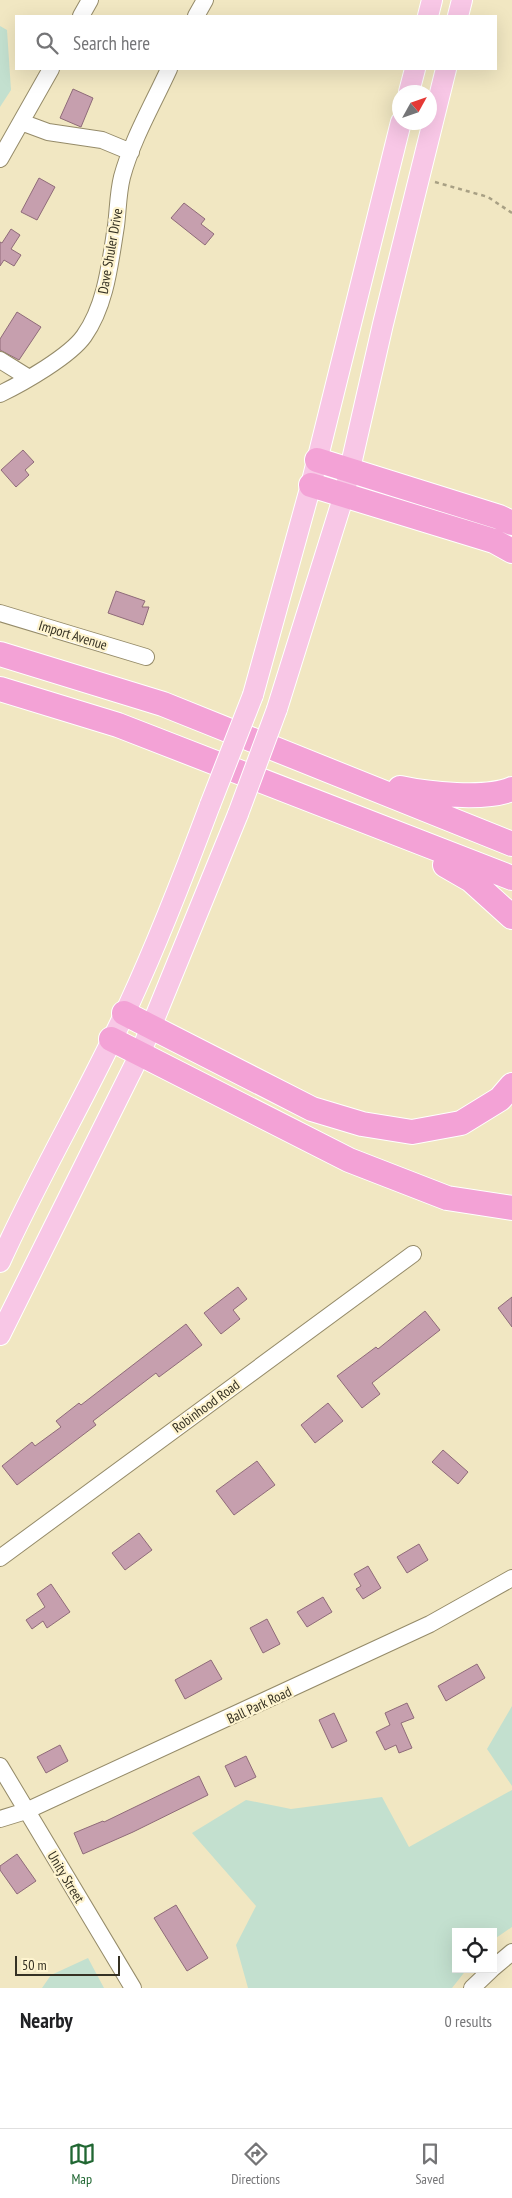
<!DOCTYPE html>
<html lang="en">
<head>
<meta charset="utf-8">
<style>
  body { margin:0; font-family:"PT Sans Narrow",sans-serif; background:#f6f6f6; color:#202124 }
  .controls { position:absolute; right:15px; bottom:15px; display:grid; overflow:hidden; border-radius:0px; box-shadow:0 5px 20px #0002 }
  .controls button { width:45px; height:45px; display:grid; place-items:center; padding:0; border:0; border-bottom:1px solid #e0e0e0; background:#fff; color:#202124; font:25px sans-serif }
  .compass { position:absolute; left:392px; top:85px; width:45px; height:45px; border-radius:50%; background:#fff; box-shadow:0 5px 20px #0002; rotate:50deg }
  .scale { position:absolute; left:15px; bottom:12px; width:105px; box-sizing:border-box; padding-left:5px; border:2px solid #353123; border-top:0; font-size:14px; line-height:18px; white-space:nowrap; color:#353123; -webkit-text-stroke:4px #fef4cf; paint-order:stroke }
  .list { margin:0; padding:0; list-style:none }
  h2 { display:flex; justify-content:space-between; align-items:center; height:65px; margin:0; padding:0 20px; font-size:21px }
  h2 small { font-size:16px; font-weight:400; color:#757577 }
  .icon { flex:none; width:28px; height:28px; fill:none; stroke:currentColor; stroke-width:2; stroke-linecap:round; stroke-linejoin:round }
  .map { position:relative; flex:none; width:512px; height:1988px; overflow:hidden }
  .search { position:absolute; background:#fff; box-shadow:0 5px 20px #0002; left:15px; right:15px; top:15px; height:55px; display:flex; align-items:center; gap:12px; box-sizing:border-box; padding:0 18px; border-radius:0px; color:#757577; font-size:19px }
  .sheet { height:140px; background:#fff }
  nav { display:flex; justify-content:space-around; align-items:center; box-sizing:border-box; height:70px; border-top:1px solid #e0e0e0; background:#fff; font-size:14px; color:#757577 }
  nav a { display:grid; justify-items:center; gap:2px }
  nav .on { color:#216733 }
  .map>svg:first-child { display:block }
  .green { fill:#c3e0cf }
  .building { fill:#c69fae; stroke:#8f6b79 }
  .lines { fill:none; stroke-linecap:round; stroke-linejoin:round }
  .minor-casing { stroke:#958b69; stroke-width:18 }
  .major-casing { stroke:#fff; stroke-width:22 }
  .highway-casing { stroke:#fff; stroke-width:26 }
  .path { stroke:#a8a084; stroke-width:2.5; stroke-dasharray:4 4; stroke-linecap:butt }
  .minor { stroke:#fff; stroke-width:16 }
  .major { stroke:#f8c7e6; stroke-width:20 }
  .highway { stroke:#f3a2d6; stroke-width:24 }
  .major-bridge-casing { stroke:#fff; stroke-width:22; stroke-linecap:butt }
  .major-bridge { stroke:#f8c7e6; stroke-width:20 }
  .labels { text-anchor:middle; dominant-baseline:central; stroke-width:4.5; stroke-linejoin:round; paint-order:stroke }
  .street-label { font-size:14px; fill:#353123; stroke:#fef4cf }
</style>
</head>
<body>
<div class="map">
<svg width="512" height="1988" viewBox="0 0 512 1988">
  <rect width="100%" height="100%" fill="#f1e7c2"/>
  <path class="green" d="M0,26L7,30L11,90L0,107Z
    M512,1706V1786L487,1749Z
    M512,1790V1927L493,1940V1932H456V1969H467L452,1988H248L236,1945L256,1906L192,1833L246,1800L291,1809L382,1797L409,1847Z
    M88,1958L104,1988H42L51,1975Z"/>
  <path class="building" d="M73,89L93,98L81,127L60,118Z
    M39,178L55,187L37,220L21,212Z
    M184,203L205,219L201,224L214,234L205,245L171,218Z
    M11,229L20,235L11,249L21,255L14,266L4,260L0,266V242L2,243Z
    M17,312L41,327L19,360L0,350V339Z
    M23,450L34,462L25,470L29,475L16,487L1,470Z
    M116,591L145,601L142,607H149L143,625L108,613Z
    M238,1287L247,1299L233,1310L240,1319L221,1334L204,1313Z
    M512,1297V1327L498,1308Z
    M425,1311L440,1330L372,1383L380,1394L362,1408L337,1376L376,1347L378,1349Z
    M186,1324L202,1345L159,1377L156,1373L93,1421L96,1425L17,1485L2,1466L32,1442L35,1446L61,1427L56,1421L79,1403L81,1405Z
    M328,1403L343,1421L315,1443L301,1425Z
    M443,1450L468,1472L458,1484L432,1462Z
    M257,1461L275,1485L234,1515L216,1491Z
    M139,1533L152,1550L125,1570L112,1553Z
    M419,1544L428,1560L407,1573L397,1557Z
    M368,1566L381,1588L363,1599L356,1589L361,1586L354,1574Z
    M51,1584L70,1612L47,1628L43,1621L32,1629L26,1620L45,1607L37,1594Z
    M323,1597L332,1612L307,1627L297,1612Z
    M267,1619L280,1644L263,1653L250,1628Z
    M211,1660L222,1679L185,1699L175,1680Z
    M477,1664L485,1678L446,1701L438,1686Z
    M407,1703L414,1718L401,1723L412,1748L399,1753L396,1745L385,1750L376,1732L390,1725L385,1713Z
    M334,1713L347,1741L332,1748L319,1720Z
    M60,1745L68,1761L46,1773L37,1757Z
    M246,1756L256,1777L235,1787L225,1766Z
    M199,1776L208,1795L133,1832L83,1854L74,1833L103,1821L104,1822Z
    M17,1854L36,1881L17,1894L0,1870V1866Z
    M176,1905L208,1958L187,1971L154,1918Z"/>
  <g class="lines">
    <defs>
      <path id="minor" d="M81,16L90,0
        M196,16L205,0
        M21,122L48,132L102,140L131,152
        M0,159L51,69
        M0,360L29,378
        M0,394C23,383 70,356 84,336C106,305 110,263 116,226C118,210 118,193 122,177C132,140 153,104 169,69
        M0,613L146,657
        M0,1558L413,1254
        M0,1766L133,1988
        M0,1819L26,1811L430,1624L512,1578
        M493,1968L512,1952
        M472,1988L492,1969"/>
      <path id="major" d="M428,16L432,0
        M458,16L462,0
        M409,92L415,69
        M253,695L311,485L401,122
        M277,709L344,495L383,324L446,69
        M0,1262C40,1173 90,1090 130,1002C160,937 185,872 210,805
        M0,1335L140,1054L238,814"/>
      <path id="highway" d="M317,460L499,517L512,523
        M311,485L494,541L512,551
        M0,654L163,704L512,844
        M0,689L118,725L512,878
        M400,788C427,794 486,800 512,789
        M445,865L471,880L512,917
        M124,1013L312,1109L362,1124L412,1132L461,1123L500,1099L512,1085
        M111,1039L349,1160L447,1198L512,1208"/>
    </defs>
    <use href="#minor" class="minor-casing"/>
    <use href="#major" class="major-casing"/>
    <use href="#highway" class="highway-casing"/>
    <path class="path" d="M435,182L488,197L512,213"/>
    <use href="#minor" class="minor"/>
    <use href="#major" class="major"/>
    <use href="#highway" class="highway"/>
    <defs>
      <path id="major-bridge" d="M210,805L253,695
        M238,814L277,709"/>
    </defs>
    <use href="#major-bridge" class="major-bridge-casing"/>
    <use href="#major-bridge" class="major-bridge"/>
  </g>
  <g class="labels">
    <g class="street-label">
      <text transform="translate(110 251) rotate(-80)">Dave Shuler Drive</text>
      <text transform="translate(73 635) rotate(17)">Import Avenue</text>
      <text transform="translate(206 1406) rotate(-36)">Robinhood Road</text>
      <text transform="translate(259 1705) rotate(-25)">Ball Park Road</text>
      <text transform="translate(66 1877) rotate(59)">Unity Street</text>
    </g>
  </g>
</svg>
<div class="controls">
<button><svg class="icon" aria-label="locate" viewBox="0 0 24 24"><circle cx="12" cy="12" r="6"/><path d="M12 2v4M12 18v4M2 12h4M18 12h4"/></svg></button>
</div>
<svg class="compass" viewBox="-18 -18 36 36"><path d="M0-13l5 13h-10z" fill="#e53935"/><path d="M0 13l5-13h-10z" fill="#757577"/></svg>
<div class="scale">50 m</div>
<div class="search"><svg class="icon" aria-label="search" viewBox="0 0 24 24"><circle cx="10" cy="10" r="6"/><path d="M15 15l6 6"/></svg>Search here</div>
</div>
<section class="sheet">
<h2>Nearby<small>0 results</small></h2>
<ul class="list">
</ul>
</section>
<nav>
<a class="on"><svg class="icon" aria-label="map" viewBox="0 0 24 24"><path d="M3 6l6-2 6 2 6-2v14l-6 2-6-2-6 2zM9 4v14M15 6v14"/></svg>Map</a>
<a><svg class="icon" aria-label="directions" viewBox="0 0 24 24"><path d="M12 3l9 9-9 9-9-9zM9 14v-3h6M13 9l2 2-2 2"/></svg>Directions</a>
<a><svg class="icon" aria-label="saved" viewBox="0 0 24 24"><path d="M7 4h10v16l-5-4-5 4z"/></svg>Saved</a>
</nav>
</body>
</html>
